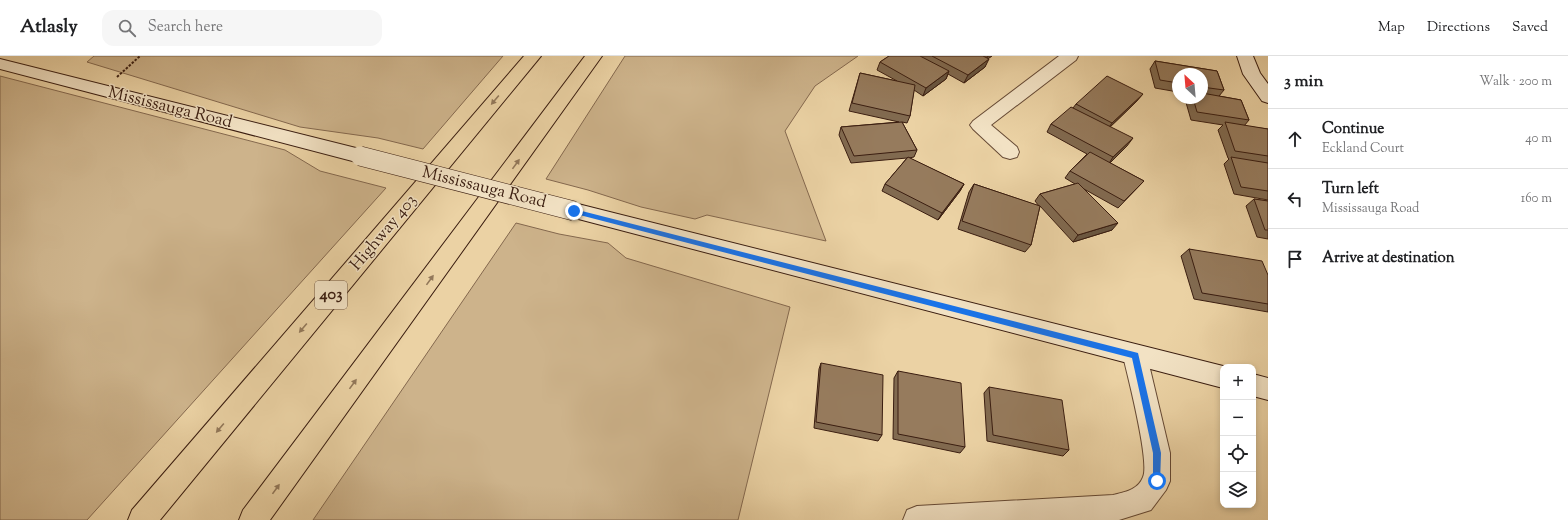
<!DOCTYPE html>
<html lang="en">
<head>
<meta charset="utf-8">
<style>
  body { margin:0; font-family:"Sorts Mill Goudy",serif; background:#f6f6f6; color:#202124 }
  .controls { position:absolute; right:12px; bottom:12px; display:grid; overflow:hidden; border-radius:8px; box-shadow:0 2px 6px #0003 }
  .controls button { width:36px; height:36px; display:grid; place-items:center; padding:0; border:0; border-bottom:1px solid #e0e0e0; background:#fff; color:#202124; font:20px sans-serif }
  .compass { position:absolute; left:1172px; top:12px; width:36px; height:36px; border-radius:50%; background:#fff; box-shadow:0 2px 6px #0003; rotate:334deg }
  .stop { position:absolute; width:12px; height:12px; margin:-9px; border:3px solid #1a73e8; border-radius:50%; background:#fff }
  .stop.end { background:#1a73e8; border-color:#fff; box-shadow:0 1px 4px #0008 }
  .list { margin:0; padding:0; list-style:none }
  h2 { display:flex; justify-content:space-between; align-items:center; height:52px; margin:0; padding:0 16px; font-size:17px }
  h2 small { font-size:13px; font-weight:400; color:#757577 }
  .list li { display:grid; grid-template-columns:26px 1fr auto; gap:12px; align-items:center; box-sizing:border-box; height:60px; padding:0 16px; border-top:1px solid #e0e0e0 }
  .list b { display:block; font-size:15px; white-space:nowrap }
  .list p { margin:0; font-size:13px; white-space:nowrap; color:#757577 }
  .list em { font-size:13px; font-style:normal; color:#757577 }
  .icon { flex:none; width:22px; height:22px; fill:none; stroke:currentColor; stroke-width:2; stroke-linecap:round; stroke-linejoin:round }
  .map { position:relative; flex:none; width:1268px; height:464px; overflow:hidden }
  header { display:flex; align-items:center; gap:24px; box-sizing:border-box; height:56px; padding:0 20px; background:#fff; border-bottom:1px solid #e0e0e0 }
  header strong { font-size:19px }
  nav { display:flex; gap:22px; margin-inline-start:auto; font-size:14px }
  .search { width:280px; height:36px; background:#f6f6f6; display:flex; align-items:center; gap:10px; box-sizing:border-box; padding:0 14px; border-radius:12px; color:#757577; font-size:15px }
  main { display:flex }
  aside { flex:1; background:#fff }
  .map>svg:first-child { display:block }
  .green { fill:#cdb38b; stroke:#84684e }
  .lines { fill:none; stroke-linecap:round; stroke-linejoin:round }
  .street-casing { stroke:#664a35; stroke-width:2 }
  .secondary-casing { stroke:#3a1d10; stroke-width:2 }
  .highway-casing { stroke:#3a1d10; stroke-width:2 }
  .path { stroke:#3a1d10; stroke-width:2; stroke-dasharray:2.5 1.5; stroke-linecap:butt }
  .street { fill:#f2e2c4; fill-rule:evenodd }
  .secondary { fill:#f2e2c4; fill-rule:evenodd }
  .highway { fill:#ebd2a4; fill-rule:evenodd }
  .secondary-bridge-casing { stroke:#3a1d10; stroke-width:20; stroke-linecap:butt }
  .secondary-bridge { stroke:#f2e2c4; stroke-width:19 }
  .wall { fill:#816a50; stroke:#3a1d10 }
  .shaded-wall { fill:#695641; stroke:#3a1d10 }
  .building { fill:#967b5d; stroke:#3a1d10 }
  .oneway { fill:#92785a }
  .route { fill:#1a73e8 }
  .labels { text-anchor:middle; dominant-baseline:central; stroke-width:3; stroke-linejoin:round; paint-order:stroke }
  .shield { fill:#f2e2c4; stroke:#715846; stroke-width:1 }
  .shield-label { font-size:16px; font-weight:bold; fill:#3a1d10 }
  .street-label { font-size:17px; fill:#3a1d10; stroke:#f2e2c4 }
</style>
</head>
<body>
<header>
<strong>Atlasly</strong>
<div class="search"><svg class="icon" aria-label="search" viewBox="0 0 24 24"><circle cx="10" cy="10" r="6"/><path d="M15 15l6 6"/></svg>Search here</div>
<nav><a>Map</a><a>Directions</a><a>Saved</a></nav>
</header>
<main>
<div class="map">
<svg width="1268" height="464" viewBox="0 0 1268 464">
  <rect width="100%" height="100%" fill="#ebd2a4"/>
  <filter id="stains"><feTurbulence type="fractalNoise" baseFrequency=".005" numOctaves="4"/><feColorMatrix values="0 0 0 0 .2 0 0 0 0 .09 0 0 0 0 .02 0 0 0 .5 -.17"/></filter>
  <radialGradient id="worn" r=".72"><stop offset=".6" stop-color="#630" stop-opacity="0"/><stop offset="1" stop-color="#630" stop-opacity=".3"/></radialGradient>
  <path class="green" d="M94,0H503L423,93L378,82L300,71L87,6Z
    M625,0H858L815,30L785,75L826,185L707,159L695,163L641,151L588,134L546,123Z
    M0,20L285,94L320,115L386,132L87,464H0Z
    M516,167L559,178L608,187L626,202L790,251L738,464H313Z"/>
  <g class="lines">
    <defs>
      <path id="street" d="M1059,0H1078L1076,4L991,69L1017,91L1019,96L1017,101L1010,103L1003,101L973,73L970,69L973,65Z
        M1135,290L1143,293L1147,300L1170,397V425L1166,434L1151,454L1119,464H903L907,454L917,450L1113,439C1125,436 1138,434 1143,421C1150,406 1128,321 1123,300L1127,293Z"/>
      <path id="secondary" d="M1237,0H1253L1260,17L1268,28V47L1262,45L1243,18Z
        M0,3L360,93L367,95L369,100L367,105L360,107L0,13Z
        M574,147L1223,310L1225,311H1223V332L567,160L564,155L567,150Z
        M1253,318L1268,322V344L1253,340Z"/>
      <path id="highway" d="M524,0H541L160,464H128L132,454Z
        M585,0H602L270,464H239L243,454Z"/>
    </defs>
    <use href="#street" class="street-casing"/>
    <use href="#secondary" class="secondary-casing"/>
    <use href="#highway" class="highway-casing"/>
    <path class="path" d="M117,21L140,0"/>
    <use href="#street" class="street"/>
    <use href="#secondary" class="secondary"/>
    <use href="#highway" class="highway"/>
    <defs>
      <path id="secondary-bridge" d="M360,100L574,155"/>
    </defs>
    <use href="#secondary-bridge" class="secondary-bridge-casing"/>
    <use href="#secondary-bridge" class="secondary-bridge"/>
  </g>
  <path class="wall" d="M889,0H992L988,2L985,11L964,27L948,18L946,23L923,40L914,34L910,60L907,67L902,66L917,94L914,101L909,102L964,128L960,135L938,164L882,135L885,128L907,102L851,107L839,79L841,71L899,66L849,55L860,17L897,25L877,14L880,6Z
    M1155,5L1217,15L1224,34L1219,40L1241,44L1249,64L1244,70L1268,73V144L1234,138L1224,108L1229,103L1228,102L1218,74L1223,69L1191,64L1185,43L1186,42H1202V18H1178V36L1155,32L1150,13Z
    M1137,45L1110,71L1127,90L1110,107L1144,125L1118,152L1084,133L1112,174L1073,186L1040,150L1031,189L1025,196L958,173L969,136L974,128L1039,150L1035,145L1040,138L1075,128L1065,122L1070,115L1087,98L1047,76L1051,68L1073,52L1076,48Z
    M1254,143L1268,145V183L1257,181L1246,150Z
    M1189,193L1268,219V256L1194,243L1181,200Z
    M821,307L882,379L878,385L814,372L819,313Z
    M898,315L965,391L960,397L893,383L894,322Z
    M989,331L1069,394L1063,400L987,385L984,337Z"/>
  <path class="shaded-wall" d="M988,0H992L985,5Z
    M989,3L985,11L964,27L968,19Z
    M949,15L946,23L923,40L926,32Z
    M1143,38L1137,45L1107,74L1112,67Z
    M1133,82L1127,90L1108,109L1113,101Z
    M964,128L960,135L938,164L942,157Z
    M1118,167L1112,174L1073,186L1078,179Z"/>
  <path class="building" d="M889,0H920L949,15L926,32L880,6Z
    M932,0H983L989,3L968,19Z
    M1155,5L1217,15L1224,34L1202,31V18H1178V27L1160,24Z
    M860,17L915,29L910,60L852,47Z
    M1107,20L1143,38L1112,67L1076,48Z
    M1202,37L1241,44L1249,64L1197,56L1193,42H1202Z
    M1071,51L1133,82L1113,101L1051,68Z
    M902,66L917,94L854,100L841,71Z
    M1225,66L1268,73V100L1235,95Z
    M1090,96L1144,125L1124,145L1070,115Z
    M908,101L964,128L942,157L885,128Z
    M1231,101L1268,107V135L1241,131Z
    M1078,127L1118,167L1078,179L1040,138Z
    M974,128L1040,150L1031,189L962,165Z
    M1254,143L1268,145V174H1265Z
    M1189,193L1262,205L1268,219V248L1202,237Z
    M821,307L883,319L882,379L816,366Z
    M898,315L961,327L965,391L898,378Z
    M989,331L1062,344L1069,394L993,379Z"/>
  <defs><path id="oneway-solid" d="M-6-.8H1V-3.2L6.5 0L1 3.2V.8H-6Z"/></defs>
  <g class="oneway">
    <use href="#oneway-solid" transform="translate(495 44) rotate(130)"/>
    <use href="#oneway-solid" transform="translate(516 108) rotate(-54)"/>
    <use href="#oneway-solid" transform="translate(430 224) rotate(-54)"/>
    <use href="#oneway-solid" transform="translate(303 272) rotate(130)"/>
    <use href="#oneway-solid" transform="translate(353 328) rotate(-54)"/>
    <use href="#oneway-solid" transform="translate(220 372) rotate(130)"/>
    <use href="#oneway-solid" transform="translate(276 433) rotate(-54)"/>
  </g>
  <path class="route" d="M574,153L1138,297L1161,397L1160,428H1154L1153,425V397L1132,302L572,157V154Z"/>
  <g class="labels">
    <rect class="shield" x="315" y="225" width="32" height="28" rx="3"/>
    <g class="shield-label">
      <text x="331" y="239">403</text>
    </g>
    <g class="street-label">
      <text transform="translate(170 52) rotate(14)">Mississauga Road</text>
      <text transform="translate(484 132) rotate(14)">Mississauga Road</text>
      <text transform="translate(384 177) rotate(-50)">Highway 403</text>
    </g>
  </g>
  <rect width="100%" height="100%" filter="url(#stains)"/>
  <rect width="100%" height="100%" fill="url(#worn)"/>
</svg>
<div class="controls">
<button>+</button>
<button>−</button>
<button><svg class="icon" aria-label="locate" viewBox="0 0 24 24"><circle cx="12" cy="12" r="6"/><path d="M12 2v4M12 18v4M2 12h4M18 12h4"/></svg></button>
<button><svg class="icon" aria-label="layers" viewBox="0 0 24 24"><path d="M12 4l9 5-9 5-9-5zM3 14l9 5 9-5"/></svg></button>
</div>
<svg class="compass" viewBox="-18 -18 36 36"><path d="M0-13l5 13h-10z" fill="#e53935"/><path d="M0 13l5-13h-10z" fill="#757577"/></svg>
<div class="stop" style="left:1157px;top:425px"></div>
<div class="stop end" style="left:574px;top:155px"></div>
</div>
<aside>
<h2>3 min<small>Walk · 200 m</small></h2>
<ul class="list">
<li><svg class="icon" aria-label="ahead" viewBox="0 0 24 24"><path d="M12 20V5M6 11l6-6 6 6"/></svg><div><b>Continue</b><p>Eckland Court</p></div><em>40 m</em></li>
<li><svg class="icon" aria-label="left" viewBox="0 0 24 24"><path d="M17 20v-9H6M10 6l-5 5 5 5"/></svg><div><b>Turn left</b><p>Mississauga Road</p></div><em>160 m</em></li>
<li><svg class="icon" aria-label="arrive" viewBox="0 0 24 24"><path d="M6 21V4h12l-3 4 3 4H6"/></svg><div><b>Arrive at destination</b></div></li>
</ul>
</aside>
</main>
</body>
</html>
